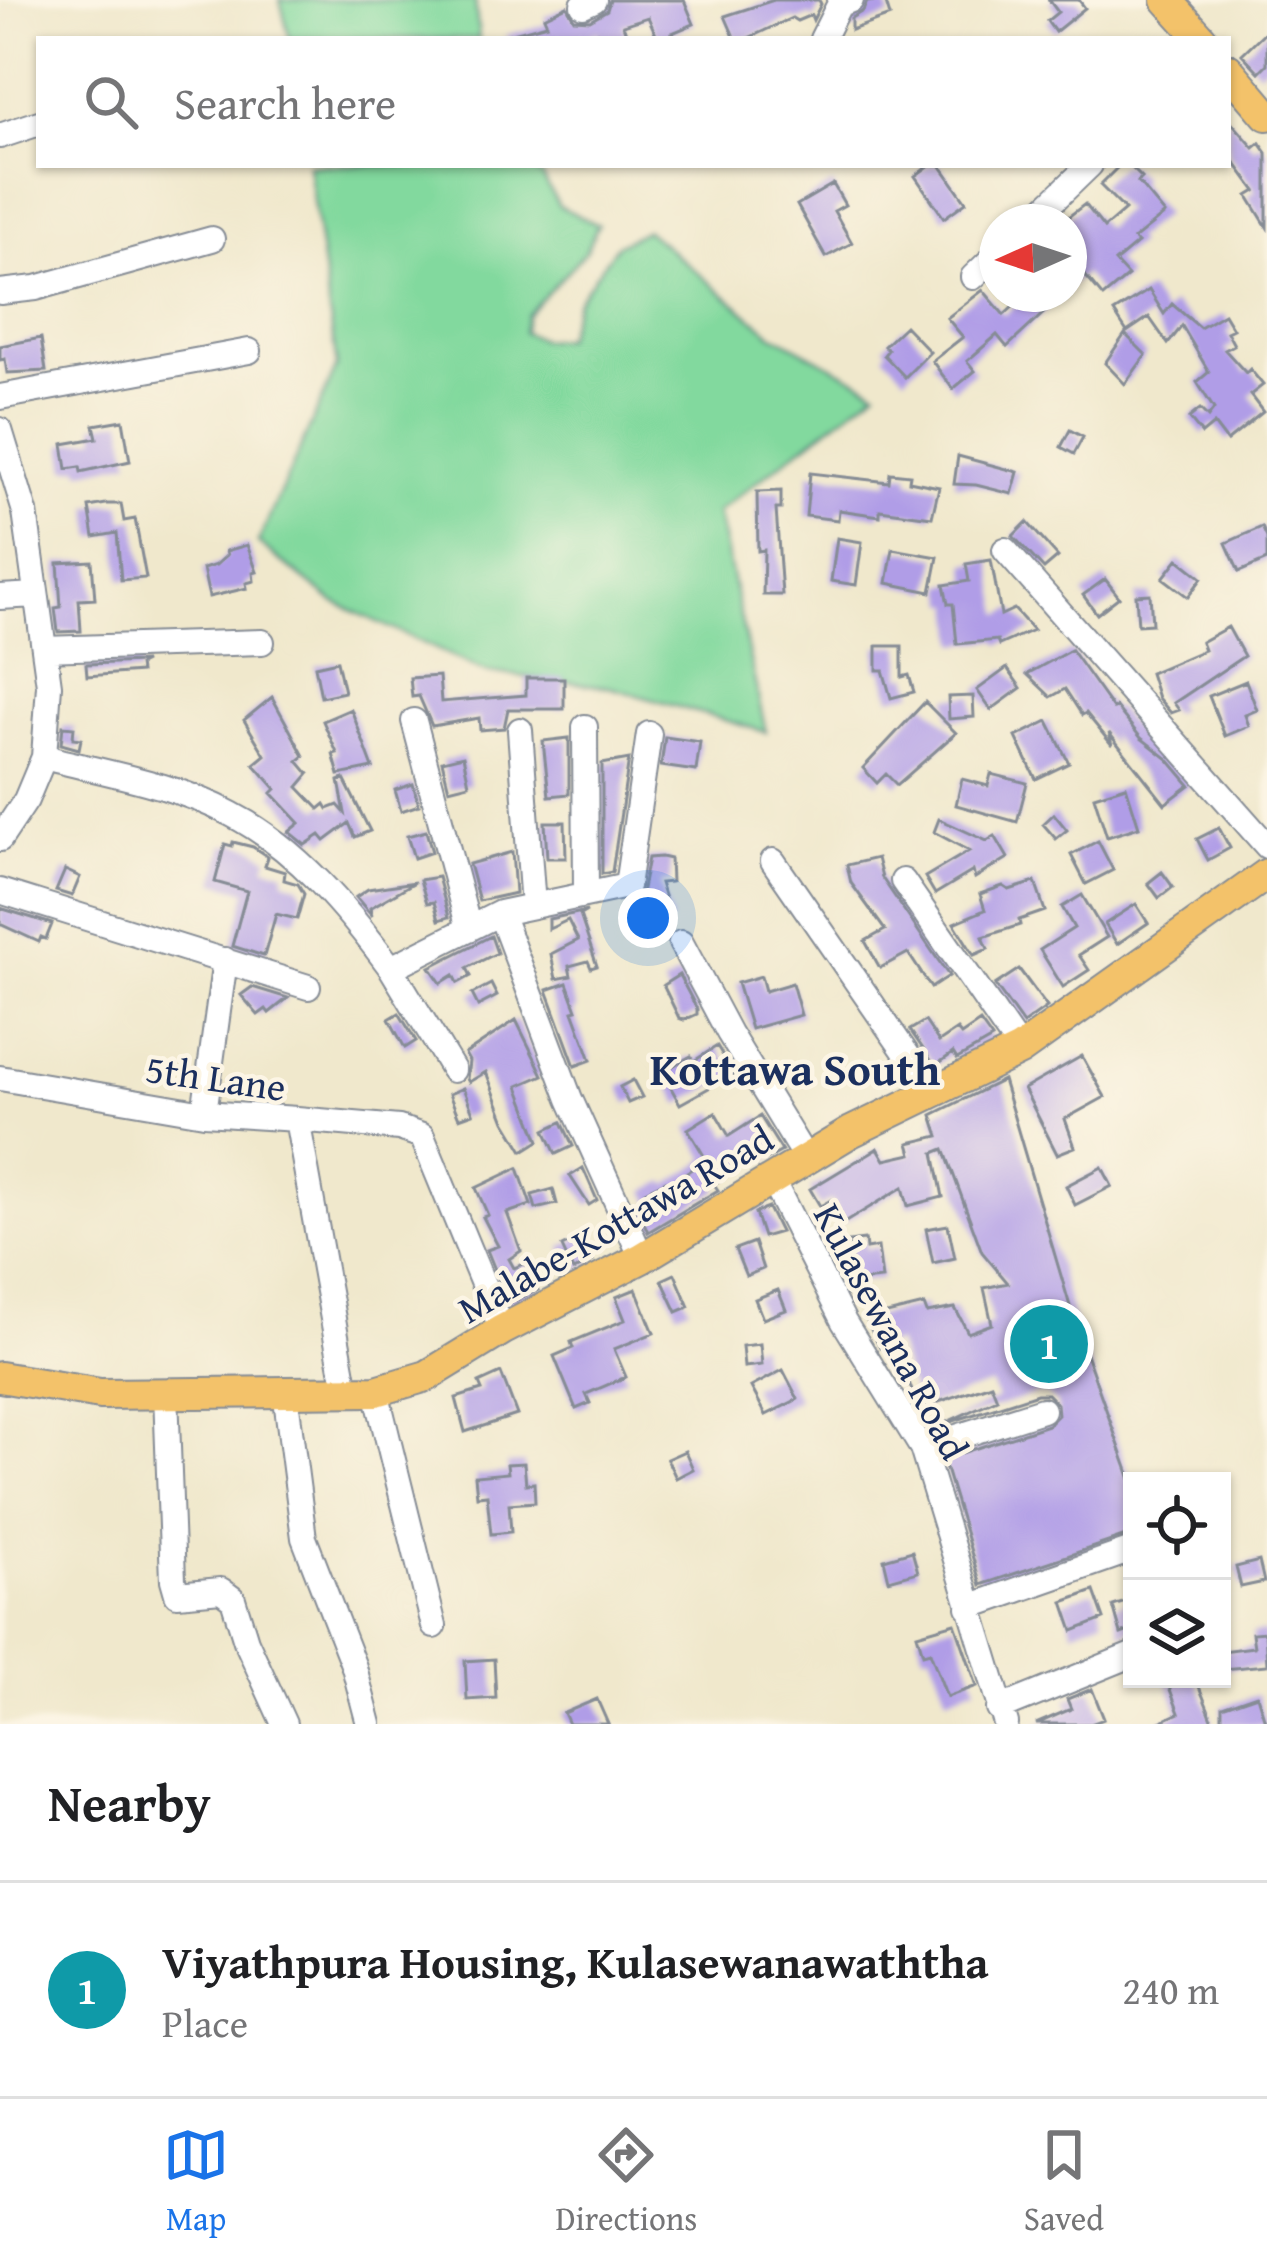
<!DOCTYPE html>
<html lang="en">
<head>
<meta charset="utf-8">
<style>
  body { margin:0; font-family:"Gentium Book Plus",serif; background:#f2f2f2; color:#202124 }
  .controls { position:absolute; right:36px; bottom:36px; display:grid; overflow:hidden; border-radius:0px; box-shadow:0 3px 9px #0004 }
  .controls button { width:108px; height:108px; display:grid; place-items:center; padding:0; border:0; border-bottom:3px solid #e0e0e0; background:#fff; color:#202124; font:60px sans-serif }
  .compass { position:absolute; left:979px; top:204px; width:108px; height:108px; border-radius:50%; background:#fff; box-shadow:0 3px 9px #0004; rotate:267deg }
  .you { position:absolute; left:648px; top:918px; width:42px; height:42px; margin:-30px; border:9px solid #fff; border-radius:50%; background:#1a73e8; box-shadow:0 0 0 18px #1a73e833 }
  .badge { display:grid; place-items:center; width:78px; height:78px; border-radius:50%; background:#1a73e8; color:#fff; font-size:39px; font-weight:700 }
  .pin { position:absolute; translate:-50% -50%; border:6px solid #fff; box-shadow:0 3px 12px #0006 }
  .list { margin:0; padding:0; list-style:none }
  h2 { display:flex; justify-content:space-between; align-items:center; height:156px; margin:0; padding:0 48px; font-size:51px }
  h2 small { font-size:39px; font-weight:400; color:#757577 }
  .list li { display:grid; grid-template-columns:78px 1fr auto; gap:36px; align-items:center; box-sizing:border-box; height:216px; padding:0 48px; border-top:3px solid #e0e0e0 }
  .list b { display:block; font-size:45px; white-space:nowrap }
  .list p { margin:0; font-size:39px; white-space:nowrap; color:#757577 }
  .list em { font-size:39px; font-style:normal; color:#757577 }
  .icon { flex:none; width:66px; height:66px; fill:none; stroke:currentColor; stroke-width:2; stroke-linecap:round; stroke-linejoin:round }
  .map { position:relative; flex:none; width:1267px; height:1724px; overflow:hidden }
  .search { position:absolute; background:#fff; box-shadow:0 3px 9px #0004; left:36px; right:36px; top:36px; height:132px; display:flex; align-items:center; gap:30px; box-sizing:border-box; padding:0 42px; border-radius:0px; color:#757577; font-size:45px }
  .sheet { height:372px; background:#fff }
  nav { display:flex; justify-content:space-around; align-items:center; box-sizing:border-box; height:168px; border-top:3px solid #e0e0e0; background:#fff; font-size:33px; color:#757577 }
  nav a { display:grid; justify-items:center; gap:6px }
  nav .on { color:#1a73e8 }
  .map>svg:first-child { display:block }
  .green { fill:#82d99e; stroke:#4e847e; stroke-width:3 }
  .building { fill:#b09de7 }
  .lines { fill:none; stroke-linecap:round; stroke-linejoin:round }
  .minor-casing { stroke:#868c95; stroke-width:28 }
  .major-casing { stroke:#868c95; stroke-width:34 }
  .minor { stroke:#fff; stroke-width:24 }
  .major { stroke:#f3c26a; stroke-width:30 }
  .labels { text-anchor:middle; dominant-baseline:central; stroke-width:9; stroke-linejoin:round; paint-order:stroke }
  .street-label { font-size:39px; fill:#1b2f5e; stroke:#fcf5e5 }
  .quarter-label { font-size:45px; font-weight:bold; fill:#1b2f5e; stroke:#fcf5e5 }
</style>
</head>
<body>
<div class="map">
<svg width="1267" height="1724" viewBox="0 0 1267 1724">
  <rect width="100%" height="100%" fill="#fcf5e5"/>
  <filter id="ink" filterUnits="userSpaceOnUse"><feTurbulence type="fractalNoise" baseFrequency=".00833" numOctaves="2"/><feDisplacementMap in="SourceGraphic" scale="24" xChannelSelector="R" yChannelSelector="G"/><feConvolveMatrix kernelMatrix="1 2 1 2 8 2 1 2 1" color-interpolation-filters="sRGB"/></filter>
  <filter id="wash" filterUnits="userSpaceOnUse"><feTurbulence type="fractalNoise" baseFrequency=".004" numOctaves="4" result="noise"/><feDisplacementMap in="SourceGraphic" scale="48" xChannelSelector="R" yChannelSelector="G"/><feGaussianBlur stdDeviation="2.7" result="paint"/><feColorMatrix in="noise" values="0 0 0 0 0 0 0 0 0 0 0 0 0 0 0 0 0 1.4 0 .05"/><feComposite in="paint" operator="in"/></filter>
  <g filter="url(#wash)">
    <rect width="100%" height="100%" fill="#f0e8cc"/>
    <path class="green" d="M280,0H475L479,39H290Z
      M308,165H527L542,176L559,206L598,225L585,252L527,315L523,332L542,340L565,338L576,303L617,245L646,230L772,334L877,390L717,512L766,732L609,687L486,672L332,601L258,543L337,366Z"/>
    <g id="blocks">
      <path class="building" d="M610,0H684L694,24L672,33L675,39H658L648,17L623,25L628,39H601L598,32L582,39H506V35L547,24L544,17L567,6L574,19L590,20L607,10Z
        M774,0H819L821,4L813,20L811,15L797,21L792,18L746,39H735L725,16Z
        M885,0L890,16L851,30V18L863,11L867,2Z
        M1049,0H1079L1085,8L1055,32L1047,21L1058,12Z
        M1267,30V64L1259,72L1242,54Z
        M1228,118L1254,148L1260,143L1267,153V227L1248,196L1256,191L1228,153Z
        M930,165H940L966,202L944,218L915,176Z
        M1120,165H1129L1142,178L1138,182L1165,214L1134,239L1138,243L1115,262L1128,276L1103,297L1084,274L1069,286V222L1064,220L1085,204L1104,228L1125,210L1100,185Z
        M833,184L845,205L834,211L852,243L826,257L797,205Z
        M983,290L1004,315L1027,294H1033L1048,309L1007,347L997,335L967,361L975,371L953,389L932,361L963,337L947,318Z
        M1149,290L1164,314L1172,304L1200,328L1224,314L1233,329L1227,332L1234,345L1225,350L1246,373L1250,369L1263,385L1250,395L1263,412L1227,441L1214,424L1202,434L1189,418L1200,409L1208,417L1214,409L1197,382L1209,372L1182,326L1168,344L1149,317L1127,332L1114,312Z
        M905,326L930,352L905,377L884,355L888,350L884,346Z
        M1125,334L1146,355L1125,384L1105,363Z
        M41,338L46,371L7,373L5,359L0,360V346Z
        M123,420L130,461L81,472L80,467L67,469L63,444L97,438L94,425Z
        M1070,430L1083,437L1074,454L1061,447Z
        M958,456L1018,472L1012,494L976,485L954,484Z
        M810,473L889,482L890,473L910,475L909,481L939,487L932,517L880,510V516L839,510L838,520L806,516Z
        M781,491V509H776L782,595H763L764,550L758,551L757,492Z
        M106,504H121L124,521L135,519L146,578L121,580L117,533L94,537L89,507Z
        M1027,522L1058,557L1044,569L1013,536Z
        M1262,527L1267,538V560L1239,572L1226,543Z
        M837,538L862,542L856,585L831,581Z
        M247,545L257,572L253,573L254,581L246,583L247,588L209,597L203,569L216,565L227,555L226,551Z
        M893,549L938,557L931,592L887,583Z
        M1178,559L1202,578L1188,597L1163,578Z
        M991,560L1001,615L1014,609L1033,630L999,645L997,640L957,644L953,604H948L944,585L969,581L966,564Z
        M92,561L95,599L79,600L81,631L58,632L55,608L61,607L58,563Z
        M1105,579L1119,597L1097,614L1083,595Z
        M1150,594L1152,624L1138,625L1136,595Z
        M1228,627L1244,656L1174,703L1179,710L1171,713L1158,698L1150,673L1204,650L1201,642Z
        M877,646H902V677L909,675L914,692L891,698L883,670H877Z
        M1071,650L1113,709L1116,707L1141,738L1168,759L1190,785L1165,804L1109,733L1112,745L1086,713L1082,715L1065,689L1051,697L1027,674Z
        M337,661L344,692L321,697L315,666Z
        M145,662L139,665L140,672L87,676L86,664Z
        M1007,668L1021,688L991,710L977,690Z
        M439,676L441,702L526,695V678H564V709H508L504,728L480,730L479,718L432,726L419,696L412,697L410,678Z
        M1246,681L1257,710L1245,715L1249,726L1225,736L1209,696Z
        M973,696L974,717L949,719L948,697Z
        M272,697L304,756L298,761L309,774L298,787L319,809L325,804L328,809L338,805L345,813L339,781L344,779L370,831L355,837L349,823L325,841L320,835L305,845L289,832L300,823L272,793L276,789L254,764L265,755L244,720Z
        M925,702L956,733L897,785L886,774L877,783L863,768Z
        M351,709L373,768L339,775L333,754L337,753L323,721Z
        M1048,721L1069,763L1036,779L1016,737Z
        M63,726L74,727L73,738L81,739L79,749L61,744Z
        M665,737L700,742L696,771L661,766Z
        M569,738V794L549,796L543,741Z
        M463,756L469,784L449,789L442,761Z
        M629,759L612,872L602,874V764Z
        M991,774L1027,783L1017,822L956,805L962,779L988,786Z
        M413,784L419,805L401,811L395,790Z
        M1126,786L1139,827L1107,837L1094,796Z
        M1054,814L1067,830L1056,839L1043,824Z
        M939,819L987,841L995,836L1008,858L975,878L973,871L935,894L925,877L969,851L934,832Z
        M545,822H565L566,858H547Z
        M1219,828L1230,848L1208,860L1197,839Z
        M426,831L432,852L414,858L407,836Z
        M1098,841L1113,870L1086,884L1071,855Z
        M233,842L253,847L268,857L265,866L285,872L284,880L298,884L304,894L297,919L276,914L264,956L232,946L247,891L215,882L225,844L232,846Z
        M512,852L515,893L479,901L469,864Z
        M661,857L670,859L671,882L660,883L672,921L657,927L655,922L651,924L641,894L648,858Z
        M877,858L882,878L949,976L931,988L908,953L880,968L865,941L885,930L851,883L847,865Z
        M65,870L80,877L72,896L56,891Z
        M1162,872L1173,887L1159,898L1148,883Z
        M438,877L449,917L439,920L434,902L427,903L420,880Z
        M415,882L370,908L372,916L356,897L368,889Z
        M1035,882L1045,911L1019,920L1020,925L983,937L988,949L974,955L954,923L985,910L980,894L1003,886L1009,890Z
        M1082,895L1107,937L1079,955L1089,970L1063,987L1040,950L1074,928L1062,907Z
        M1136,904L1148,923L1117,944L1105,924Z
        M0,908L52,924L46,939L41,937L39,942L0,924Z
        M587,911L580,915L597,966L591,968L588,961L569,966L571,976L556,979L551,954L578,940L568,920L549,929V919Z
        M491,936L497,953L467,968L471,976L458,983L454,975L441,983L430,967Z
        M1019,969L1047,1007L1023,1024L995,985Z
        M679,975L697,1009V1014L684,1020L679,1018L663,985Z
        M761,976L765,991L792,983L801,1015L751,1029L737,983Z
        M567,983L577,1010L573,1011L591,1060L575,1066L547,990Z
        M491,984L497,996L478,1006L472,994Z
        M252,987L288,998L269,1013L266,1009L258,1015L241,995Z
        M399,1013L416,1041L405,1048L389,1019Z
        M516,1020L543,1075L518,1086L539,1141L523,1151L505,1121L486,1072L469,1082L467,1079L469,1061L465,1054Z
        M925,1021L939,1042L957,1030L961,1035L980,1022L992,1039L957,1059L953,1053L935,1066L910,1030Z
        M717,1046L734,1074L680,1104L662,1072L691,1056L694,1061Z
        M1082,1056L1105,1097L1065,1119L1075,1147L1057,1154L1024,1089Z
        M633,1080L642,1097L628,1103L620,1087Z
        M1003,1080L1075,1323L1132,1482V1534L981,1585L943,1459L1048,1425L1058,1415L1057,1404L1047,1394H1037L938,1426L997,1399L991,1384L918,1409L896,1343L880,1348L866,1319L924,1305L927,1313L955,1308L968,1333L992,1324L984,1288L1008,1283L982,1252L944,1149L934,1153L943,1197L908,1206L903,1187L844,1223L831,1200L820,1206L810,1189L878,1148L885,1160L912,1154L909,1143L939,1136L932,1115Z
        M463,1088L473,1113L459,1118L449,1094Z
        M715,1112L729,1136L760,1116L782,1151L766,1160L762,1154L714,1184L718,1190L648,1232L640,1213L653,1207L645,1191L666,1181L668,1185L706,1159L688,1129Z
        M562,1122L573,1146L556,1154L545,1130Z
        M1102,1167L1112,1186L1075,1205L1066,1186Z
        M518,1168L531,1205L507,1213L521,1251L509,1259L514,1268L525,1263L538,1290L509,1304L487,1250L498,1246L483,1217L488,1215L476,1188Z
        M583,1168L597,1200L589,1205L570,1176Z
        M553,1189L557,1204L536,1209L532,1195Z
        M768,1208L780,1232L763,1237L755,1213Z
        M948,1225L955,1258L933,1263L926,1229Z
        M582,1237L593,1261L573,1271L562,1247Z
        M865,1240L866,1249L878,1247L882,1279L843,1283L837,1266L851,1260L848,1242Z
        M754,1242L763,1269L746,1276L735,1249Z
        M675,1274L689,1307L677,1312L662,1280Z
        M636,1289L654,1333L614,1349L626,1377L586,1394L590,1403L576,1409L554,1356L573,1348L571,1342L625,1320L616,1297Z
        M778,1290L786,1310L763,1319L755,1299Z
        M760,1344L762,1365L744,1367L742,1346Z
        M783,1370L798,1399L766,1415L751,1387Z
        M501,1373L517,1415L465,1432L456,1398L482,1390L479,1383Z
        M685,1451L693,1469L676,1478L667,1459Z
        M524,1463L526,1484L534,1483L535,1502L509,1504L511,1532L491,1534L487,1495L477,1496L475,1476L508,1473L507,1464Z
        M912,1551L918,1572L889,1580L884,1559Z
        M1259,1561L1264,1582L1241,1587L1236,1567Z
        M1094,1591L1104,1619L1073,1631L1063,1602Z
        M1132,1600V1630L1121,1634L1113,1606Z
        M955,1623L977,1686L947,1697L930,1652L923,1654L917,1634Z
        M1265,1632L1267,1665L1222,1669V1651L1254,1647L1252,1633Z
        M494,1659L496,1698L467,1700L465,1661Z
        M1166,1679H1196L1214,1724H1155L1179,1713Z
        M1092,1689L1104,1719L1091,1724H1036L1071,1709L1067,1699Z
        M1257,1695L1266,1724H1222V1707Z
        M597,1699L608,1724H569L564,1713Z"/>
    </g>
  </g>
  <g filter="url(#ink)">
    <use href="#blocks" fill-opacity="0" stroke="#868c95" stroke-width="3"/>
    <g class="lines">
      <defs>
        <path id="minor" d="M583,5L594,0
          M822,39L839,5L851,0
          M0,136L39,123
          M1031,222L1090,165
          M973,277L997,254
          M0,292L36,288L212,239
          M0,397L249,351
          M0,430L25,512L49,685L44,757L26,800L0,839
          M1005,550L1267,846
          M0,597L36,595
          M44,649L262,642
          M414,721L469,929
          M585,727L586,894
          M520,730L533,906
          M44,757C105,773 175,784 231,814C297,848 348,910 391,968L500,913L627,886L649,734
          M773,861L933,1092
          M903,881L1020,1050
          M0,891L308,987
          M500,913L570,1099L642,1258
          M681,943L729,1033L806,1159
          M391,968L453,1070
          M0,1078L204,1113L297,1119L346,1391
          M204,1113L225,960
          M297,1119L399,1128L422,1136L502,1330
          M772,1180L844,1322L922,1448L1006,1724
          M285,1391L304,1538L354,1667L369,1724
          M376,1391L434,1626
          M166,1393L173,1580L177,1594L221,1590L233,1599L246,1641L284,1724
          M922,1448L1042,1410
          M969,1607L1132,1550
          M999,1709L1132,1655"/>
        <path id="major" d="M1167,0L1202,39
          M1228,69L1267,115
          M0,1377L100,1394L376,1391L427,1376L502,1330L642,1258L851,1132L1020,1050L1267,874"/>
      </defs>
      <use href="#minor" class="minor-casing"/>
      <use href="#major" class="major-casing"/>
      <use href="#minor" class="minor"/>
      <use href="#major" class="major"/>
    </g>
  </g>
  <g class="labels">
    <g class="street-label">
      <text transform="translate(216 1077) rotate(8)">5th Lane</text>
      <text transform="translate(615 1223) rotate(-30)">Malabe-Kottawa Road</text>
      <text transform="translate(892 1331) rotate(62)">Kulasewana Road</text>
    </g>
    <g class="quarter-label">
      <text x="795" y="1068">Kottawa South</text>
    </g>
  </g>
</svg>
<div class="controls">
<button><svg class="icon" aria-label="locate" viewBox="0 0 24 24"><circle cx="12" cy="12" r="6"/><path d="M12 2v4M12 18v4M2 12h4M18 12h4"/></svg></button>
<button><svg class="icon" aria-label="layers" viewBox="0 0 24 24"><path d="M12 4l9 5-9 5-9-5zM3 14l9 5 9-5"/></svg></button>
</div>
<svg class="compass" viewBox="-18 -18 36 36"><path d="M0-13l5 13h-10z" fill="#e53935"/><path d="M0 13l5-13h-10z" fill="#757577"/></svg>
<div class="you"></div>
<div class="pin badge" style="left:1049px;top:1344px;background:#0f9aa8">1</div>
<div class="search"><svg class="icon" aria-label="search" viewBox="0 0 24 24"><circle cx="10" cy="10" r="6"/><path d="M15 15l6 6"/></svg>Search here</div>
</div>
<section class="sheet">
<h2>Nearby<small></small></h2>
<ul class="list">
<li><span class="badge" style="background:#0f9aa8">1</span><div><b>Viyathpura Housing, Kulasewanawaththa</b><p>Place</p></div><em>240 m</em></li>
</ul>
</section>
<nav>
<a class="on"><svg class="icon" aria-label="map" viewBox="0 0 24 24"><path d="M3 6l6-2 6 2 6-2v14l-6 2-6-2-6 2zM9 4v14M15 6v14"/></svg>Map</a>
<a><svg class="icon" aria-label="directions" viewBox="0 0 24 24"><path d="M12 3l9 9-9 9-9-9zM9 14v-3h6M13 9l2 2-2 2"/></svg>Directions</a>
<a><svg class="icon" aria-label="saved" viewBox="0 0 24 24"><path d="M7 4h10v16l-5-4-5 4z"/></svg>Saved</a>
</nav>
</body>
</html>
